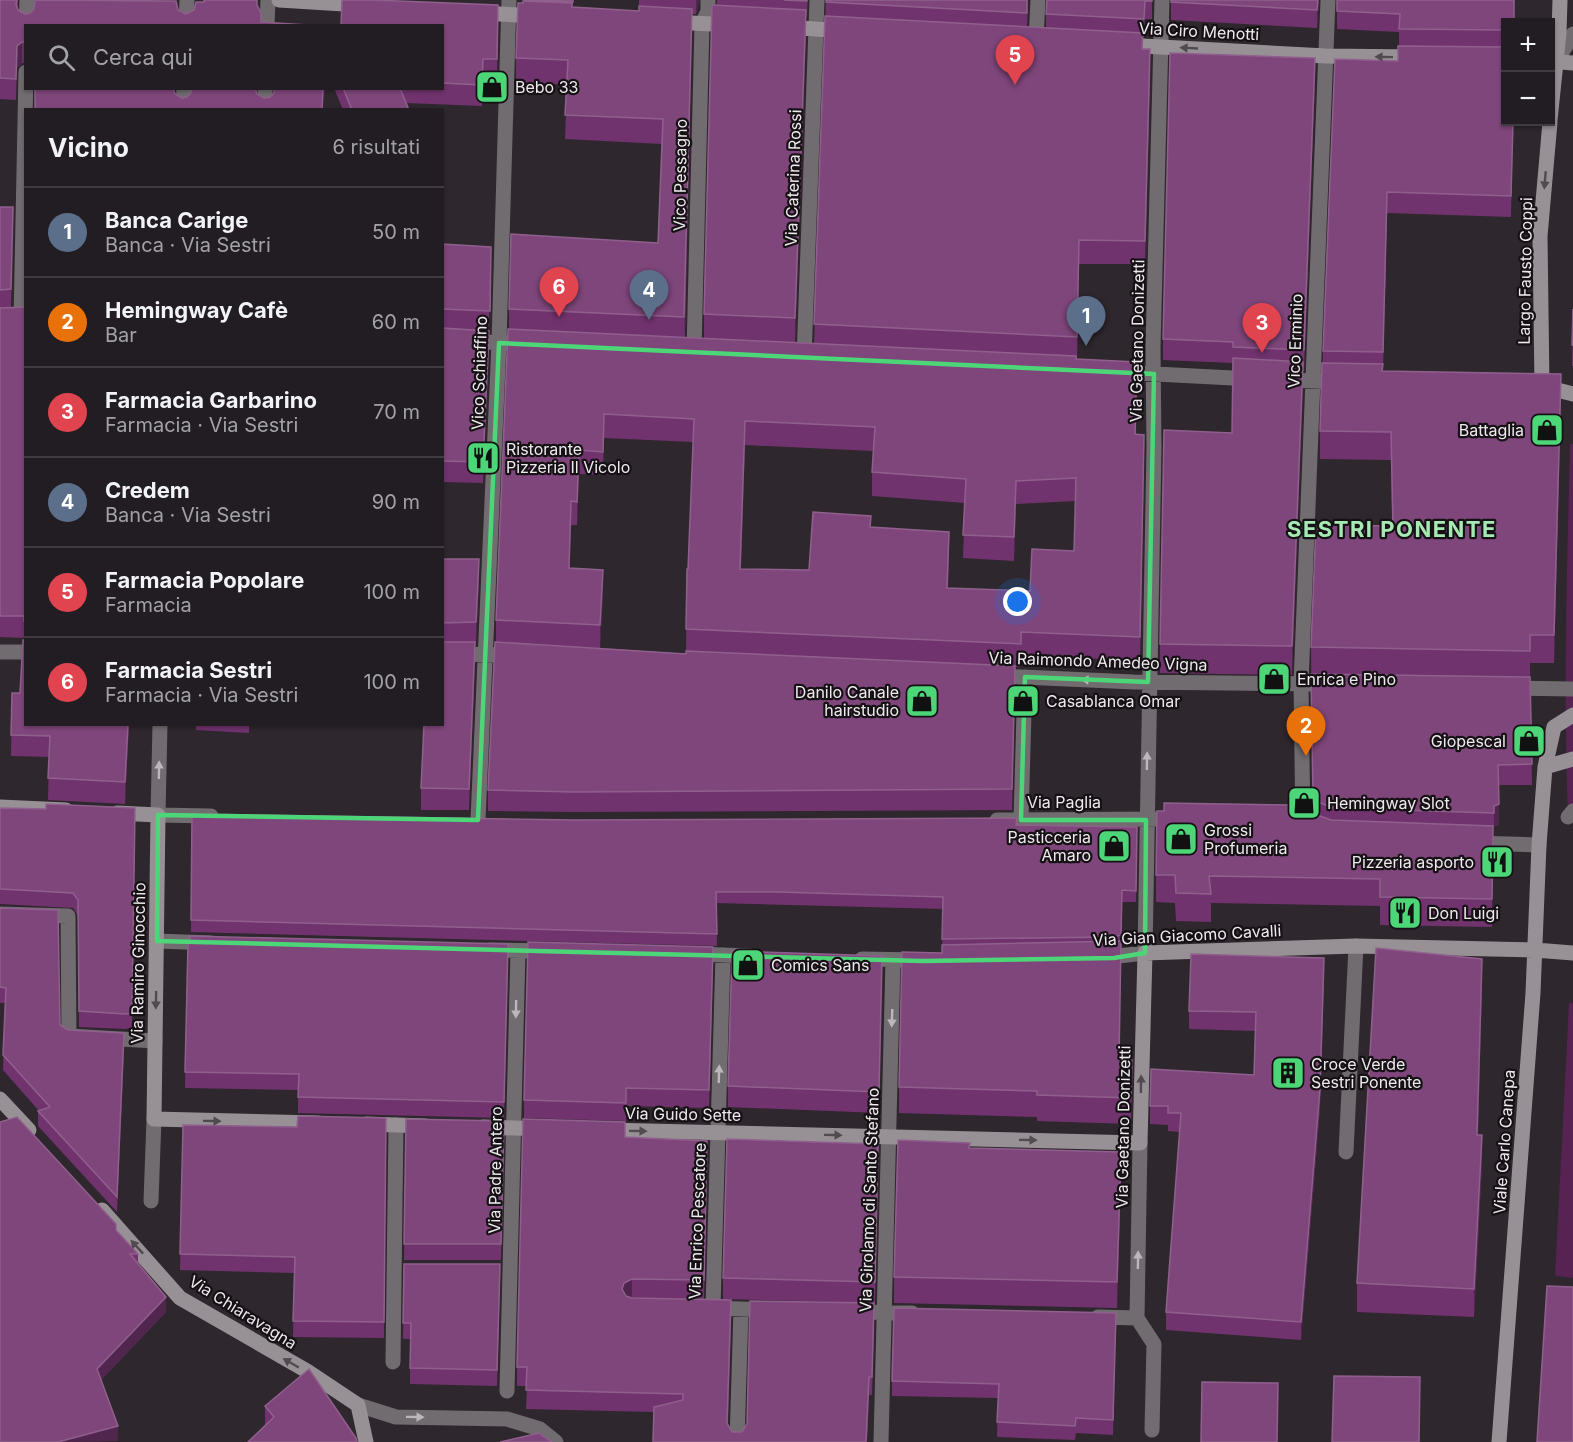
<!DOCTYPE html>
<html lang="it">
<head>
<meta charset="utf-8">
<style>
  body { margin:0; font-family:Inter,sans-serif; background:#2a262a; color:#f1f3f6 }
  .controls { position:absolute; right:18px; top:18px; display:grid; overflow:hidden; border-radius:0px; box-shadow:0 2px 4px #0004 }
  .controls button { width:54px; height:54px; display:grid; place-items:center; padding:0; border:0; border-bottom:2px solid #3f3b40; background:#221d22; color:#f1f3f6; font:30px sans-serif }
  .you { position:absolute; left:1018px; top:602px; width:21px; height:21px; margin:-15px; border:4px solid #fff; border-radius:50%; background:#1a73e8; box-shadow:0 0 0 9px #1a73e833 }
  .badge { display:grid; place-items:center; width:39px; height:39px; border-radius:50%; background:#bca0f2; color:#fff; font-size:20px; font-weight:700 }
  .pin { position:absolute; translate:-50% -50px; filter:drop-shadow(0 2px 3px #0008) }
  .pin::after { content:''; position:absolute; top:32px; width:21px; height:18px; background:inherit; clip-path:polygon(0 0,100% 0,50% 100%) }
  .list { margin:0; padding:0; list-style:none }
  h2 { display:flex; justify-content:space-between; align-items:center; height:78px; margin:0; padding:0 24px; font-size:26px }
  h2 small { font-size:20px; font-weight:400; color:#a2a2a5 }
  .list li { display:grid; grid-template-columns:39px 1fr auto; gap:18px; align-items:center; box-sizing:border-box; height:90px; padding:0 24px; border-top:2px solid #3f3b40 }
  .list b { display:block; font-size:22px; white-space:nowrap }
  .list p { margin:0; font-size:20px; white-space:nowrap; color:#a2a2a5 }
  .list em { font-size:20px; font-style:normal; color:#a2a2a5 }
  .icon { flex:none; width:33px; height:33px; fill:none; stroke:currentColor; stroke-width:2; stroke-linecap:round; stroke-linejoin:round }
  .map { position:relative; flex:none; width:1573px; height:1442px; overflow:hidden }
  .search { position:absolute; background:#221d22; box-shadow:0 2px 4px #0004; left:24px; top:24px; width:420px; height:66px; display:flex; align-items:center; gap:15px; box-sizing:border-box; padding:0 21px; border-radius:0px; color:#a2a2a5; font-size:22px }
  .panel { position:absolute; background:#221d22; box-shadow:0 2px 4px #0004; left:24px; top:108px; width:420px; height:618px; border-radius:0px }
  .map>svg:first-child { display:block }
  .green { fill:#562352 }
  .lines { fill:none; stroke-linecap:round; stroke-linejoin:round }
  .street { stroke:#706c6f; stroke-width:15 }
  .secondary { stroke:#979196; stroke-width:15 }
  .wall { fill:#71336e; fill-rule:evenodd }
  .shaded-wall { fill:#51264e }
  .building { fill:#7f467b; stroke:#90608d; stroke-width:1.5; fill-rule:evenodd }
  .oneway { fill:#504b4e }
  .oneway2 { fill:#bcb7bb }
  .marked { fill:none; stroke:#4cd677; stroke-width:4.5; stroke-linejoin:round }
  .labels { text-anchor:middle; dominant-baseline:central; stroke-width:4.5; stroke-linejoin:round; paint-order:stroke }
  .street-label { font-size:16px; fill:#eee9ed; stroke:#151114 }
  .poi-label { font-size:16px; fill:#eee9ed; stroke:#151114; text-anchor:start }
  .district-label { font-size:22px; font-weight:bold; letter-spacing:1.5px; fill:#a6e9b3; stroke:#151114 }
</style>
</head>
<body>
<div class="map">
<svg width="1573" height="1442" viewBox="0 0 1573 1442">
  <rect width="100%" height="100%" fill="#2e272d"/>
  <path class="green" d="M1570,444H1573V817H1568C1563,692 1567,568 1570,444Z
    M1569,1003H1573V1278L1555,1276Z"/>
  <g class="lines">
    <path class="street" d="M26,26L27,0
      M186,26L187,0
      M267,26L268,0
      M1036,40L1038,0
      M1556,62L1573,34
      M183,110L184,88
      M265,110V88
      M21,320L26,72
      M442,340L526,344
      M694,352L702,24L708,11V0
      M804,358L817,0
      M1117,372L1252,379
      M1285,380L1342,382
      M0,652H26
      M442,654L514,655
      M997,676L1134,682L1330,684
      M1510,688L1573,689
      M160,724L158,815L211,816
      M1568,817L1573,811
      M478,820L499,343L509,0
      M997,820L1156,819
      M1021,820L1025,677
      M1303,828L1301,684L1328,0
      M1473,843L1539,845
      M0,914L68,916L69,1036L155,1041
      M157,941L211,943
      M490,950L547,951
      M694,954L751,956
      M1101,958L1145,953L1154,447L1153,348L1162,0
      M862,959L922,960
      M1140,1143L1137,1318L1154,1344L1152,1430
      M1346,1152L1356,946
      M151,1201L154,1119
      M711,1308L768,1310
      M713,1308L723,955
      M855,1312L912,1313
      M1098,1317L1137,1318
      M393,1362L396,1125
      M507,1391L518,951
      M358,1405L396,1417L507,1419L540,1429L556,1442
      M737,1442L741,1309
      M881,1442L893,960"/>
    <path class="secondary" d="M279,0L360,5
      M480,13L537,16
      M672,22L732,25
      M785,27L845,31
      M1124,45L1326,56L1418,57
      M1550,61L1573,63
      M1550,120L1559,33L1560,0
      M1550,122L1540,236L1542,386L1573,394
      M1545,767L1573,759
      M0,807L66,810
      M117,813L158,815L154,1119L318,1123
      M0,1099L29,1130
      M366,1124L426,1126
      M483,1127L543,1129
      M606,1130L1140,1143L1145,953L1356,946L1535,950L1573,953
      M102,1210L180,1298L307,1371L358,1405L366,1442
      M1499,1442L1533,993L1539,845L1545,767L1554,727L1573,715"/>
  </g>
  <path class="wall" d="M0,0H18V10L25,14L178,10L186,14L258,5L261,22L26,26V63H22L17,68L16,100L0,99Z
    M573,0V7L639,11V0H699L696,14H692L685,338L704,339V314L717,0H808L806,19L795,343L814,344L826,0H1028L1027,27L1046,28V14L1152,0V19H1145L1144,37H1143V49L1150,73L1145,264H1079L1077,360L1137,386L1136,434L1144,458L1140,661L1021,655V667H1015L1012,810L574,812L488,811V790L496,642V620L509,329V309L658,243L662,144L565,139L567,85L516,82V58L523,3ZM604,438L693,442L688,569H687L686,654L600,648L603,593L569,568L571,525H577L579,474L603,475ZM745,445L873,451L872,472V496L965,503L963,558L1014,561L1016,504L1076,501L1074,551L1030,591L948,588L949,556L871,527L809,570L741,569Z
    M1171,0H1319L1317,28L1171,20Z
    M1337,0L1506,22V122H1513L1511,217L1387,213L1383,371L1561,402L1554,663H1530L1532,785H1498L1499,825L1494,826L1493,834L1492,927L1380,925V906L1211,903V922L1176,921L1175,903L1156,902V875L1313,813L1311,647L1392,526L1391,460L1320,459V431L1323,351L1398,61L1399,46V32L1337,29Z
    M442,26H498L497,81L483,80L482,106L406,103L409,110H343L334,88H442Z
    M1315,79L1304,371H1303L1292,675L1160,673V644L1232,433L1233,363L1163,360V339Z
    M0,207H13L11,308L26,307V724H129L125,804L48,800L49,757L11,756L12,693H20L24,638L0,637Z
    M442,244L491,268L483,483L442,482Z
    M1573,309V366H1572Z
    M442,559L479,581L476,643L475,644V663L469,810H421V788L442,724Z
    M196,724H249V733L196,730Z
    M0,808L46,809L135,808L132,1028L125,1029L79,1027L78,916L73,908L0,904Z
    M192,814L574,820L1137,827L1136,902H1122L1121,947L1119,1059L1132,1086L1131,1124L1037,1121V1117L899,1113V1087L942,953L943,909L716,903L717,946L191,932Z
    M0,908L60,1025L68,1030L124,1049L117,1212L38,1126V1111H39L3,1070L5,1003H0Z
    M188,943L508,944L504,1118L298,1113V1090L185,1088Z
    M713,965L709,1108L626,1106V1121L524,1118V1100Z
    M1324,976L1320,1108L1301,1340L1166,1330V1312L1180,1132L1168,1131V1125L1150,1124V1106L1254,1075L1255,1031L1189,1029V1011Z
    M882,977L879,1113L728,1107V1086Z
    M1482,988L1478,1135L1482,1164L1474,1317L1357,1312V1283Z
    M386,1118L384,1338L293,1337L294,1273L180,1270L183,1125L297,1127Z
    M406,1119L504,1121L501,1260H404Z
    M625,1137L707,1159L704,1299L631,1298L731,1319L728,1424L732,1432H742L874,1322L872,1395H869L867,1442H653L654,1412L526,1409L527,1386H517V1367Z
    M970,1148L1121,1178L1117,1308L894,1303V1277Z
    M878,1165L875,1303L723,1299V1278Z
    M116,1230L138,1254V1263L166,1312L101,1380L118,1441L0,1442Z
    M404,1264L500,1280L497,1386L410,1384V1339H403Z
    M1116,1313L1113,1435L1076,1433L1075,1440L997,1437L998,1398L892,1396V1381Z
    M265,1406L357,1442L265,1426Z"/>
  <path class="shaded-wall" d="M696,0H699L696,14Z
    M807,0H808L807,19Z
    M1027,0H1028L1027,31Z
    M1318,0H1319L1317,28V10Z
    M1145,1V19L1144,37V19Z
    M498,5V26L497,81V59Z
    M692,9V33L684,342V317Z
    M806,10V39L795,347V318Z
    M22,42V63L17,68L16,100L17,46Z
    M1150,49V73L1145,264V241Z
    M1315,58V79L1304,371V350Z
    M483,59V80L482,106V85Z
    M323,88H325L323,110H322Z
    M1387,192V213L1383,373V352Z
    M1079,240V264L1077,360V337Z
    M491,247V268L490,332V311Z
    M489,331V352L483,483V462Z
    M1303,362V390L1292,675V646Z
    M1561,374V402L1554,663V635Z
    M604,414V438L603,475V452Z
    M745,421V445L740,593V569Z
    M579,450V474L577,525V502Z
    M1016,481V504L1014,561V537Z
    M571,501V525L569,591V568Z
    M949,532V556L947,612V588Z
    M479,559V581L476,643V622Z
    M603,570V593L600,648V625Z
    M475,642V663L469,810V789Z
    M1015,666V686L1012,810V789Z
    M128,724H129L125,804V782Z
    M1499,804V825L1494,826V834V806Z
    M713,947V965L709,1108V1090Z
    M1324,958L1320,1108L1301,1340V1322Z
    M1482,959V988L1477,1164V1135Z
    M124,1033V1049L117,1212V1197Z
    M1132,1060V1086L1131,1124V1098Z
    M1482,1135V1164L1474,1317V1289Z
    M707,1141V1159L704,1299V1280Z
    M878,1144V1165L875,1303V1282Z
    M1121,1152V1178L1117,1308V1282Z
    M632,1279V1297L624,1301L622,1289L624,1283Z
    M166,1297V1312L97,1384V1369Z
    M731,1300V1319L727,1442V1423Z
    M869,1377L867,1442H866Z
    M118,1426V1441L58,1442Z"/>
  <path class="building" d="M0,0H17L16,4L18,10L25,14L30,13L34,9L35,0L176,1L178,10L186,14L194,10L196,2H204V0H257V5L261,13V22L323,26H26V42H22L17,46L16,79L0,78Z
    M342,0H374L498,5L497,59H483L482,85L442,83V26H341Z
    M524,0H573V2Z
    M784,0H807V1Z
    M826,0H1027V13L826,2Z
    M1047,0H1152V1H1145L1144,19L1046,14Z
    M1171,0H1318L1317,10L1171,2Z
    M1337,0H1514V22H1506V30L1399,29L1400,14L1337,11Z
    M523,1L572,3V7L639,11V6L692,9L684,317L509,309L511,234L658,243L663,119L565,115L568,60L516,58L518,3H523Z
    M712,5L806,10L795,318L704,314Z
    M825,16L1143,33L1142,49H1150L1145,241L1079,240L1077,337L814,324Z
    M1398,46L1506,47V122H1513L1511,196L1387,192L1383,352L1323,351L1335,59L1398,61Z
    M1170,53L1315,58L1304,350L1233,347V342L1163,339Z
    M35,88H173L175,94L182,98L187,97L191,93L192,88H255L257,94L264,98L270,97L274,93V88H323L322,110H35Z
    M343,88H400L409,110H352Z
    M0,207H13L11,289L0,290Z
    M442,244L491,247L490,311L442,309Z
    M26,307V621H24V616H0V308Z
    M1573,309V345H1572Z
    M442,328L489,331L483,462L442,461Z
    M508,329L1076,356V359L1137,362L1135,434L1144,435L1140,637L1021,632V644L686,629L687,569H688L694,419L604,414L603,452L579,450L577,502L571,501L569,568L603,570L600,625L496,620ZM745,421L875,427L872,472L966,479L963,535L1014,537L1016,481L1076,478L1074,551L1032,549L1030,591L947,588L949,532L870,527L871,516L813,512L809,570L740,569Z
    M1233,358L1303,362L1292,646L1160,644L1164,430L1232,433Z
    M1322,363L1383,364L1382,371L1561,374L1554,635H1530V651L1311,647L1316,525L1393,526L1391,432L1320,431Z
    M442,559H479L476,622L442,623Z
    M23,640H26V724H128L125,782L48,778L50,736L11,735L12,693H20Z
    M442,642H475L469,789L421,788L424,724H442Z
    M495,642L686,654V651L1015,666L1012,789L574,792L488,790Z
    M1311,674L1530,677L1532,764L1498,765L1499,804L1494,806V813L1333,808L1313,800Z
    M1164,803L1290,805L1331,820L1493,826L1492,899L1380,897V879L1209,876L1211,894L1176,893L1175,875H1156L1157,811H1164Z
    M46,804L135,808L132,1013L125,1014L79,1011L78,900L73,893L0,889V808L46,809Z
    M192,814L574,820L1017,818L1016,825L1137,827L1136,891L1122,890L1121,935L1113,937L942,939L943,897L779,892H716L717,934L191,920Z
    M0,908L58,910L60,1025L68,1030L124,1033L117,1197L38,1111L50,1107L3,1055L6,988L0,987Z
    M190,936L508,944L504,1102L298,1097L299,1074L185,1072L188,943H190Z
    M1121,941L1119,1059L1132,1060L1131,1098L1037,1095V1091L899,1087L902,952L942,953V945Z
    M528,942L713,947L709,1090L626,1088V1103L524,1100Z
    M1376,948L1482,959L1477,1135H1482L1474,1289L1357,1283Z
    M732,951L882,956L879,1092L728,1086Z
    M1191,954L1324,958L1320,1089L1301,1322L1166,1312L1181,1113H1168V1106H1150L1151,1069L1254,1075L1256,1012L1189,1011Z
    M298,1116L386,1118L384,1322L293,1321L295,1257L180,1254L183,1125L297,1127Z
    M17,1117L116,1224V1230L138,1254H130L166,1297L97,1369L118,1426L58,1442H0V1122Z
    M406,1119L504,1121L501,1244H404Z
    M523,1119L625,1122V1137L707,1141L704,1280L632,1279L624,1283L622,1289L626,1296L632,1298L731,1300L727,1423L732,1432H742L747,1424L750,1301L874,1303L872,1377H869L866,1442H653L654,1407L683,1400V1394L526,1390L527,1367H517Z
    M727,1139L878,1144L875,1282L723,1278Z
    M898,1140L970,1143L969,1148L1121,1152L1117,1282L894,1277Z
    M404,1264H500L497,1370L410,1368L411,1323H403Z
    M1547,1286L1573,1287V1442H1537Z
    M894,1308L1116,1313L1113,1420L1076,1418L1075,1426L997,1422L999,1384L892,1381Z
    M309,1369L356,1438L357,1442H248L274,1417L265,1406Z
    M1334,1376L1420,1377L1419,1442H1332Z
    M1202,1382L1278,1383L1277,1442H1201Z
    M539,1433L552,1442H500Z"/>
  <defs><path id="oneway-solid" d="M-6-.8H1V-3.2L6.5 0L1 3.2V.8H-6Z" transform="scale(1.5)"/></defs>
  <g class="oneway">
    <use href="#oneway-solid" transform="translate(1189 48) rotate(-177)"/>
    <use href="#oneway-solid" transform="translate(1384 57) rotate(-179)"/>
    <use href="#oneway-solid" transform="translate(1545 180) rotate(95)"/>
    <use href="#oneway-solid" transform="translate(156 1000) rotate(91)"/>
    <use href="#oneway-solid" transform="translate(1141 1084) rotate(-89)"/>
    <use href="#oneway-solid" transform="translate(212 1121) rotate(1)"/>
    <use href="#oneway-solid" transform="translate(638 1131) rotate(1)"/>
    <use href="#oneway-solid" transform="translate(833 1135) rotate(1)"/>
    <use href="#oneway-solid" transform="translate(1028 1140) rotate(1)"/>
    <use href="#oneway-solid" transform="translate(137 1247) rotate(-133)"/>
    <use href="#oneway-solid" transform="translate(291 1363) rotate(-150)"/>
  </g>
  <g class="oneway2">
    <use href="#oneway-solid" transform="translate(1090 680) rotate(-177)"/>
    <use href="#oneway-solid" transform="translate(1147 761) rotate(-89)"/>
    <use href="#oneway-solid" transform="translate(159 770) rotate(-89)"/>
    <use href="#oneway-solid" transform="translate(516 1009) rotate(91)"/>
    <use href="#oneway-solid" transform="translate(892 1018) rotate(92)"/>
    <use href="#oneway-solid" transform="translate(719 1074) rotate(-88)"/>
    <use href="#oneway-solid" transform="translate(1138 1260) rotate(-89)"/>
    <use href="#oneway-solid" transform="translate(415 1417) rotate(1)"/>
  </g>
  <path class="marked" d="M499,343L1154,374L1148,682L1025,677L1021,820H1146L1145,953L1114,958L923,961L157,941L158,815L478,820Z"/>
  <defs>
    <symbol id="shop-square" viewBox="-11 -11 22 22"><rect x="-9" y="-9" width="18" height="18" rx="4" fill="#4cd677" stroke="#151114"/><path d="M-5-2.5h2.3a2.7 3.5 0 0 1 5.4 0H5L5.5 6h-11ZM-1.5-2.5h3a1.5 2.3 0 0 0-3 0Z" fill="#111"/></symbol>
    <symbol id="restaurant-square" viewBox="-11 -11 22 22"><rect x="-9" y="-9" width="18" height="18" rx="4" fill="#4cd677" stroke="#151114"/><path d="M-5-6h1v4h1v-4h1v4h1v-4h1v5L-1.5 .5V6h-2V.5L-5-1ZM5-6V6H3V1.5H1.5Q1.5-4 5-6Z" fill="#111"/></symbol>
    <symbol id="building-square" viewBox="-11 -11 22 22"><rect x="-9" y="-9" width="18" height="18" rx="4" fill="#4cd677" stroke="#151114"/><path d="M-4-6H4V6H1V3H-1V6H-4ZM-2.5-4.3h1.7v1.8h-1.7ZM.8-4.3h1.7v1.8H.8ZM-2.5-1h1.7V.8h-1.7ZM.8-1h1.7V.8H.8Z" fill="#111"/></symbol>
  </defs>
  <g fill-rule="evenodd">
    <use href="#shop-square" x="473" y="68" width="38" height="38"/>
    <use href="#shop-square" x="1528" y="411" width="38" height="38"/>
    <use href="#restaurant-square" x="464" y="439" width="38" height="38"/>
    <use href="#shop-square" x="1255" y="660" width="38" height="38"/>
    <use href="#shop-square" x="903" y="682" width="38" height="38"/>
    <use href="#shop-square" x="1004" y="682" width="38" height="38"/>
    <use href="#shop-square" x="1510" y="722" width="38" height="38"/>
    <use href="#shop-square" x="1285" y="784" width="38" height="38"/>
    <use href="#shop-square" x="1162" y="820" width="38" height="38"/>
    <use href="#shop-square" x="1095" y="827" width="38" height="38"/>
    <use href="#restaurant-square" x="1478" y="843" width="38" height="38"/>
    <use href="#restaurant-square" x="1386" y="894" width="38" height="38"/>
    <use href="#shop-square" x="729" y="946" width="38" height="38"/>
    <use href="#building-square" x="1269" y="1054" width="38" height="38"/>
  </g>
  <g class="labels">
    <g class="street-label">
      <text transform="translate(1199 31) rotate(3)">Via Ciro Menotti</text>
      <text transform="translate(680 175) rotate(-89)">Vico Pessagno</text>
      <text transform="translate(793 178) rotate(-88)">Via Caterina Rossi</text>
      <text transform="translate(1525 271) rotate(-89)">Largo Fausto Coppi</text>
      <text transform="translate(1137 341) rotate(-89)">Via Gaetano Donizetti</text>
      <text transform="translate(1295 341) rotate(-88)">Vico Erminio</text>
      <text transform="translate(479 373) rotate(-88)">Vico Schiaffino</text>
      <text transform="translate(1098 661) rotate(2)">Via Raimondo Amedeo Vigna</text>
      <text x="1064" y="802">Via Paglia</text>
      <text transform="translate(1187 935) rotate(-3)">Via Gian Giacomo Cavalli</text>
      <text transform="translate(138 963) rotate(-89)">Via Ramiro Ginocchio</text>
      <text transform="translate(683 1114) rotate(1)">Via Guido Sette</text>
      <text transform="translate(1123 1127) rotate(-89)">Via Gaetano Donizetti</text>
      <text transform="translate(1504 1142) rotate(-86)">Viale Carlo Canepa</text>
      <text transform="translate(495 1170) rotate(-89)">Via Padre Antero</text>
      <text transform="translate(869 1200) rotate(-88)">Via Girolamo di Santo Stefano</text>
      <text transform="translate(697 1221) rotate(-88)">Via Enrico Pescatore</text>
      <text transform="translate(243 1312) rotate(32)">Via Chiaravagna</text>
    </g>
    <g class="poi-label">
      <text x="515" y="87">Bebo 33</text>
      <text x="1524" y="430" text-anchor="end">Battaglia</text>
      <text x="506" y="449">Ristorante<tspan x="506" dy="18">Pizzeria Il Vicolo</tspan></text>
      <text x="1297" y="679">Enrica e Pino</text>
      <text x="899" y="692" text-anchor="end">Danilo Canale<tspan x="899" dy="18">hairstudio</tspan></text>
      <text x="1046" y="701">Casablanca Omar</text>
      <text x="1506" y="741" text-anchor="end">Giopescal</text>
      <text x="1327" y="803">Hemingway Slot</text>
      <text x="1204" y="830">Grossi<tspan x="1204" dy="18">Profumeria</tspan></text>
      <text x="1091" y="837" text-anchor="end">Pasticceria<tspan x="1091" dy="18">Amaro</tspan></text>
      <text x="1474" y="862" text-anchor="end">Pizzeria asporto</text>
      <text x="1428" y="913">Don Luigi</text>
      <text x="771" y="965">Comics Sans</text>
      <text x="1311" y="1064">Croce Verde<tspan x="1311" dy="18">Sestri Ponente</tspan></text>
    </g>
    <g class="district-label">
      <text x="1392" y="529">SESTRI PONENTE</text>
    </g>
  </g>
</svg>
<div class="controls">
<button>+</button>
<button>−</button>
</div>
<div class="you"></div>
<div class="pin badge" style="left:1086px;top:346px;background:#5c6f8a">1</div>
<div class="pin badge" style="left:1306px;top:756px;background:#e8710a">2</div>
<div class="pin badge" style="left:1262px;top:353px;background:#e0444e">3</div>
<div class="pin badge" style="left:649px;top:320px;background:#5c6f8a">4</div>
<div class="pin badge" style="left:1015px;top:85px;background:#e0444e">5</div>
<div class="pin badge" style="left:559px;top:317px;background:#e0444e">6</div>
<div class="search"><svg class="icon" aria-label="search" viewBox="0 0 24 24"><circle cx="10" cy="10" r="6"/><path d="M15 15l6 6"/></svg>Cerca qui</div>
<section class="panel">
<h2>Vicino<small>6 risultati</small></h2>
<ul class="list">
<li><span class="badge" style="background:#5c6f8a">1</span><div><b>Banca Carige</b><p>Banca · Via Sestri</p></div><em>50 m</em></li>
<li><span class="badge" style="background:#e8710a">2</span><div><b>Hemingway Cafè</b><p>Bar</p></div><em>60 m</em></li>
<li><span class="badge" style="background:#e0444e">3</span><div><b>Farmacia Garbarino</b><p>Farmacia · Via Sestri</p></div><em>70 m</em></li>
<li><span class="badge" style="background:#5c6f8a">4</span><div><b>Credem</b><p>Banca · Via Sestri</p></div><em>90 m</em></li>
<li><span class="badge" style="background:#e0444e">5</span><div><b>Farmacia Popolare</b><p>Farmacia</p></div><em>100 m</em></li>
<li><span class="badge" style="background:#e0444e">6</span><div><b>Farmacia Sestri</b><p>Farmacia · Via Sestri</p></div><em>100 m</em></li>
</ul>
</section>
</div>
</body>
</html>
